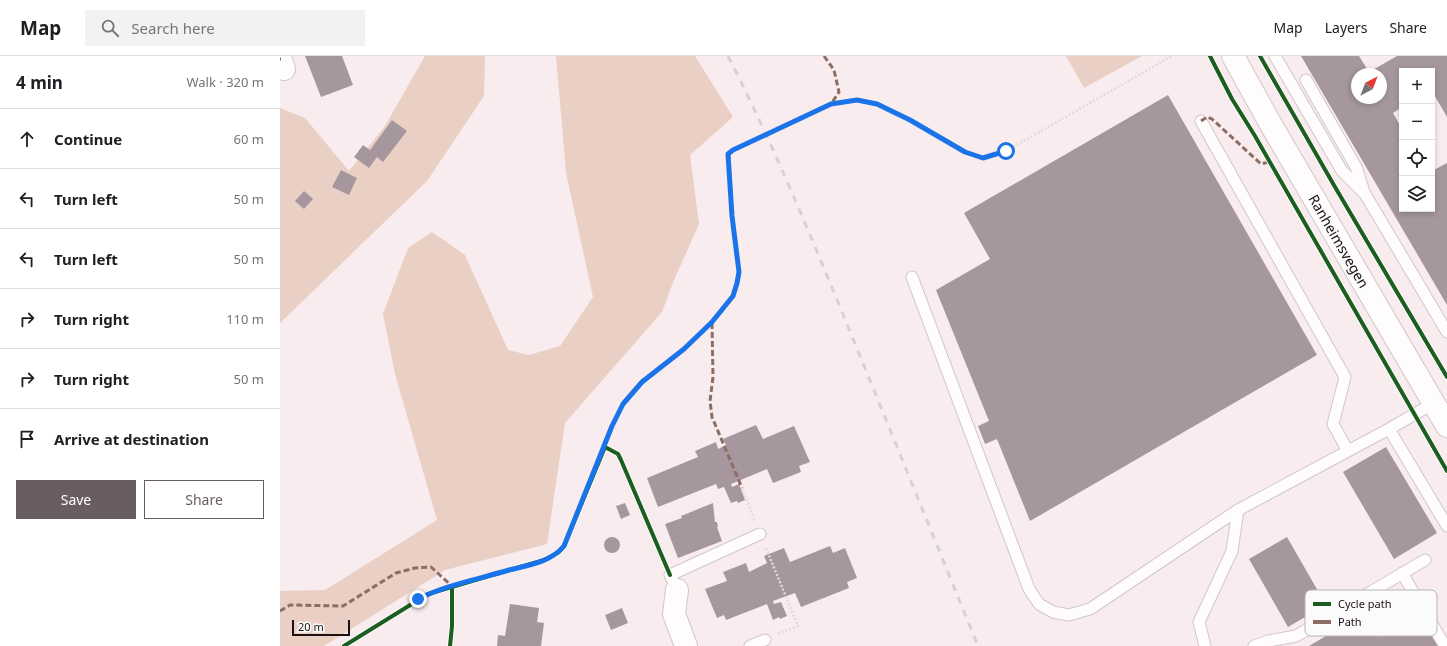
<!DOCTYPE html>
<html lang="en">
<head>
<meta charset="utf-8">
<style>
  body { margin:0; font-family:"Noto Sans",sans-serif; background:#f2f2f2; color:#202124 }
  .controls { position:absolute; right:12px; top:12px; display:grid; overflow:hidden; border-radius:0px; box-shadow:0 2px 6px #0003 }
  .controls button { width:36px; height:36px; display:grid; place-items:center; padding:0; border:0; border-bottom:1px solid #e0e0e0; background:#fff; color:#202124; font:20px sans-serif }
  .compass { position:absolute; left:1071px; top:12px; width:36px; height:36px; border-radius:50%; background:#fff; box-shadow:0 2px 6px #0003; rotate:42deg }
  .scale { position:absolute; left:12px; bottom:10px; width:58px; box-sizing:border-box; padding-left:4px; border:2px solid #1c1012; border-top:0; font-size:11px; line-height:14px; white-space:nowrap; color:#1c1012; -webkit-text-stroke:3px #fbfbfb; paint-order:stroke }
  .stop { position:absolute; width:12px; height:12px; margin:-9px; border:3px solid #1a73e8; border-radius:50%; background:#fff }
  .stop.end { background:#1a73e8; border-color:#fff; box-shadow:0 1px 4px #0008 }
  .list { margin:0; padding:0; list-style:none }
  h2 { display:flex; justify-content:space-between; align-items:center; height:52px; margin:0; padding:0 16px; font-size:17px }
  h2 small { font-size:13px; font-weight:400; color:#757577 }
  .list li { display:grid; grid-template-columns:26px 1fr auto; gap:12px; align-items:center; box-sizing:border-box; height:60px; padding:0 16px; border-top:1px solid #e0e0e0 }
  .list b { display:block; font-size:15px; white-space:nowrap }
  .list em { font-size:13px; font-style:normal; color:#757577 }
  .actions { display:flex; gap:8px; padding:12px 16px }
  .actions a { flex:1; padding:9px 0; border:1px solid #695d5f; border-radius:0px; text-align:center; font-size:14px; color:#695d5f }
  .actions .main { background:#695d5f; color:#fff }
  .icon { flex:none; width:22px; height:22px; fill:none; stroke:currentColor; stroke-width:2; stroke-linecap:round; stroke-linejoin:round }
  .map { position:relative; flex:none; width:1167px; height:590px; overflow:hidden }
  header { display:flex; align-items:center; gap:24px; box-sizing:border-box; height:56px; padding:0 20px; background:#fff; border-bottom:1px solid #e0e0e0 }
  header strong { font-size:19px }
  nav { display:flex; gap:22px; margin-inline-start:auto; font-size:14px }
  .search { width:280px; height:36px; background:#f2f2f2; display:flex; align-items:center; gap:10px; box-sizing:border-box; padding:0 14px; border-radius:0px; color:#757577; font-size:15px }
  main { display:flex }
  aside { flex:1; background:#fff }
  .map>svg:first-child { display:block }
  .green { fill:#eacfc5 }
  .building { fill:#a6979e; fill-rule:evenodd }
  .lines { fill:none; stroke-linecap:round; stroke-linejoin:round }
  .lane-casing { stroke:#d2c6c8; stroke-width:13 }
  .street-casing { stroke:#d2c6c8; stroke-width:24 }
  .secondary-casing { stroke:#d2c6c8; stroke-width:24 }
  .path { stroke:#e0dcdd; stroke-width:2.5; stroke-dasharray:2 2; stroke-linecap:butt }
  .lane { stroke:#fefcfc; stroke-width:11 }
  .street { stroke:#fefcfc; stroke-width:22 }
  .secondary { stroke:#fefcfc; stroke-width:22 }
  .rail { stroke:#d6d2d3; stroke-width:3; stroke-dasharray:7 7; stroke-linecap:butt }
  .path-bridge { stroke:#e0dcdd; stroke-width:2.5; stroke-dasharray:2 2; stroke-linecap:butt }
  .quiet { stroke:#8d6e63; stroke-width:3; stroke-dasharray:6 3; stroke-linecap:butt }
  .cycleway-casing { stroke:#fbfbfb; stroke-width:6 }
  .cycleway { stroke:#1b5e20; stroke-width:4 }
  .route { stroke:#1a73e8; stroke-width:5 }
  .labels { text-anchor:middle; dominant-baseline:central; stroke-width:4; stroke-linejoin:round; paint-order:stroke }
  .street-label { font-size:14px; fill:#1c1012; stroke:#fbfbfb }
  .key { fill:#fbfbfb; stroke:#b8b4b5; stroke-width:1 }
  .key-label { font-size:11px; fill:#1c1012 }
</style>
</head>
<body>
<header>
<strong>Map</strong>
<div class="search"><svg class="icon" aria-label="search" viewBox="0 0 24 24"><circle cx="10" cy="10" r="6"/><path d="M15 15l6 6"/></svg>Search here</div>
<nav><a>Map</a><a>Layers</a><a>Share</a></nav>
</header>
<main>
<aside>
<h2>4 min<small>Walk · 320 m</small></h2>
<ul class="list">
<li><svg class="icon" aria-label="ahead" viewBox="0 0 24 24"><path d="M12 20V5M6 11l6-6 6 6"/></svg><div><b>Continue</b></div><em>60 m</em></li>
<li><svg class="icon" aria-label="left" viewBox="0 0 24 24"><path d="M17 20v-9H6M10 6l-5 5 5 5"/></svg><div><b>Turn left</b></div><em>50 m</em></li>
<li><svg class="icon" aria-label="left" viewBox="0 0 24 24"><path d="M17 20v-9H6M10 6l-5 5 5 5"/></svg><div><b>Turn left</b></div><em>50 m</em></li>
<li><svg class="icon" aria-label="right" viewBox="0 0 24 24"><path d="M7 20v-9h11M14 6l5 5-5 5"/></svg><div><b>Turn right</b></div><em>110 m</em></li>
<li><svg class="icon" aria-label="right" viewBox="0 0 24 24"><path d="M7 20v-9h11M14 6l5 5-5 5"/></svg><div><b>Turn right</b></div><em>50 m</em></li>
<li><svg class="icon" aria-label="arrive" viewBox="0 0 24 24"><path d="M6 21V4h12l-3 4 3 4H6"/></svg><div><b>Arrive at destination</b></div></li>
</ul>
<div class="actions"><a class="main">Save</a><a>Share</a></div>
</aside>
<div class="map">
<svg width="1167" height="590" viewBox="0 0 1167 590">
  <rect width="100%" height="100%" fill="#f9ecee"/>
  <path class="green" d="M145,0H205L204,40L147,125L0,267V52L25,62L69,115L105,70Z
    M276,0H415L453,61L410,99L419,168L394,224L382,256L285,367L267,488L165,514L44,590H0V535L45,534L157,464L115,318L103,258L128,192L152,176L185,199L228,294L249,299L280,290L313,241L286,117Z
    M786,0H862L804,32Z"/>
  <path class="building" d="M25,0H62L73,29L41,41Z
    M1021,0H1079L1089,16L1117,0H1167V61L1152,35V15H1122V51L1113,57L1122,73V153H1152V115L1167,107V249ZM1077,18H1101V42H1077Z
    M888,39L1037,299L750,465L717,383L705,388L698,370L709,365L656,234L710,203L684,157Z
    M112,64L127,75L103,106L97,101L89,112L74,101L83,89L90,94Z
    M61,114L77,122L69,139L52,131Z
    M24,135L33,143L24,153L15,145Z
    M476,369L483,383L514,370L530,406L519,410L521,416L493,427L487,413L451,428L452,431L459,428L465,444L458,447L457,445L451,447L444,431L438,433L436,428L378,451L367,422L418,401L415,395L436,386L438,393L446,389L443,383Z
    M1106,391L1157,477L1114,503L1063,416Z
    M345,447L350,459L341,463L336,450Z
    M433,447L435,466H437L438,471H437L442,485L398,502L385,468L402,462L401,460Z
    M1007,481L1046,549L1008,571L969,503Z
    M324 489a8 8 0 1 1 16 0a8 8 0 1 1-16 0Z
    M550,490L553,497L565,492L577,522L567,526L569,532L521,551L515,537L493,545L494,548L501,546L507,560L500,563L499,561L493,564L487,548L446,564L444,559L437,562L425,533L447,525L443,516L466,507L469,516L487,507L484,500L504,492L510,506Z
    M230,548L259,552L257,566L264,567L261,590H217L218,579L225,580Z
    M342,552L348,567L331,574L325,559Z
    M1139,558L1158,590H1029L1061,571L1066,579L1091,564L1101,581Z"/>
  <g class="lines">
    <defs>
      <path id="lane" d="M995,0L1062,115L1085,138L1167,276
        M1026,24L1076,111L1084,136
        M921,65L1065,321L1053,368L1068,395
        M632,221L749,533L759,548L773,556L789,559L810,553L958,454L1109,373L1154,347
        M1109,373L1167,470
        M1122,517L1165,590
        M397,534L390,519L480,478
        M470,590L485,584
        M925,590L919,566L952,495L958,454
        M974,590L988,585L1016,580L1145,504"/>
      <path id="street" d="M0,1L4,13
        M397,534L394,558L406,590"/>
      <path id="secondary" d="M953,0L990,67L1167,370"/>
    </defs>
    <use href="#lane" class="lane-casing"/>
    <use href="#street" class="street-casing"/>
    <use href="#secondary" class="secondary-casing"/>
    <path class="path" d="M502,71L551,48L577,44L597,48L630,64L685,96L703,101L726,95L892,0
      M462,432L475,465
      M486,492L518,570L497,578
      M64,590L148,538L264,504L279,496L284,490L332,370L343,348L362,326L404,293L432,267L453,240L457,227L459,216L452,160L448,98L453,94L460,90
      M170,590L172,570V530"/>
    <use href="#lane" class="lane"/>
    <use href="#street" class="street"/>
    <use href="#secondary" class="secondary"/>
    <path class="rail" d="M448,0C497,96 537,195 578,295C618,393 658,492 698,590"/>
    <path class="path-bridge" d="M460,90L502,71"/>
    <path class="quiet" d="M544,0L554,14L559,36L551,48
      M0,3H1
      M921,65L927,61L932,63L981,108L989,106
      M432,267L433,321L430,345L432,361L462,432
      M0,555L10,549L63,550L116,517L135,512L151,511L172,530"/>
    <defs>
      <path id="cycleway" d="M930,0L952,43L975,80L1167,415
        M980,0L1055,131L1167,321
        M64,590L148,538L264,504L279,496L284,490L325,391L338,398L341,404L390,519
        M170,590L172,570V530"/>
    </defs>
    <use href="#cycleway" class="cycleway-casing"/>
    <use href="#cycleway" class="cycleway"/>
  </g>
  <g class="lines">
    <path class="route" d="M138,543C166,529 199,523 229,514C249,509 271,506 284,490L332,370L343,348L362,326L404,293L432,266L453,240L457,227L459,216L452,160L448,98L453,94L551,48L577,44L597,48L630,64L685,96L703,102L726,95"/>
  </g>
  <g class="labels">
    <g class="street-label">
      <text transform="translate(1059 185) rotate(60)">Ranheimsvegen</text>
    </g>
  </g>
  <rect x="1025" y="534" width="132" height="46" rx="6" class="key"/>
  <rect x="1033" y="546" width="18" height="4" fill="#1b5e20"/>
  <rect x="1033" y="564" width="18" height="4" fill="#8d6e63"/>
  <g class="key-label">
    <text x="1058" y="552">Cycle path</text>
    <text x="1058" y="570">Path</text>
  </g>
</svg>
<div class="controls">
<button>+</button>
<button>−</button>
<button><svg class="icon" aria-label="locate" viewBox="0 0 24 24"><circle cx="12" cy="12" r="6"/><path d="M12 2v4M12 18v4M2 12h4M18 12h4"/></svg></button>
<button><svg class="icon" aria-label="layers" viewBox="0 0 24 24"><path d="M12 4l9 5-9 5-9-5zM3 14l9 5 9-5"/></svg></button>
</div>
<svg class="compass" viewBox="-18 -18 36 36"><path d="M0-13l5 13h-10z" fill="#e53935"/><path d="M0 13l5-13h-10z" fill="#757577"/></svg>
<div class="scale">20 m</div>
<div class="stop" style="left:726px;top:95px"></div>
<div class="stop end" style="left:138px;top:543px"></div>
</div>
</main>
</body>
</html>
